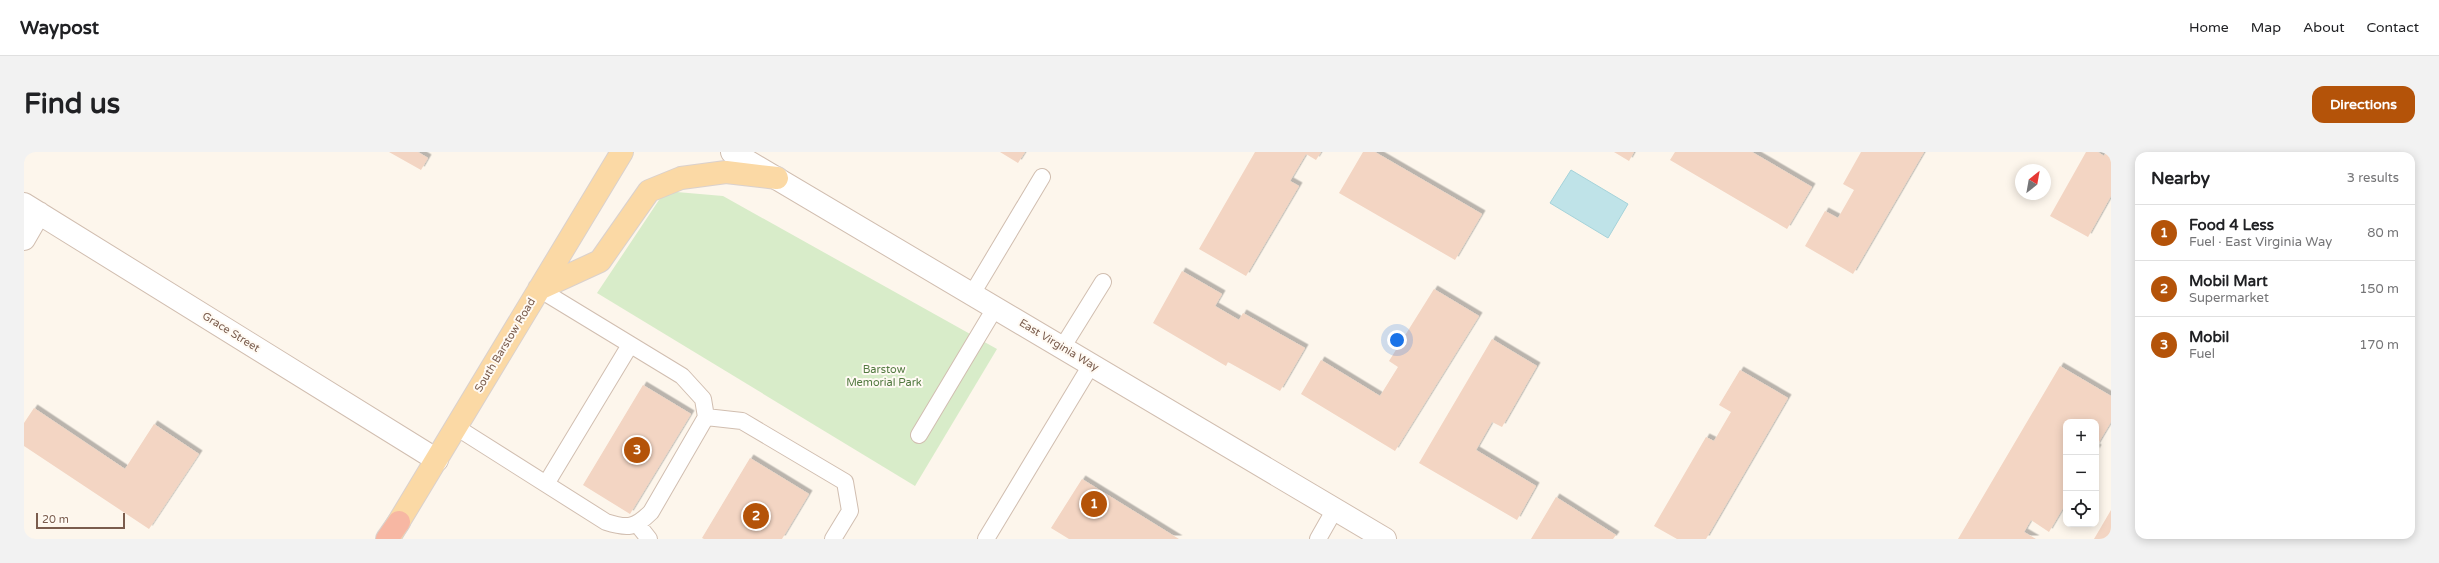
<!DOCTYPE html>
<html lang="en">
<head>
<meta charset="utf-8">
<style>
  body { margin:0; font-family:"Varela Round",sans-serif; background:#f2f2f2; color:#202124 }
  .controls { position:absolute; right:12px; bottom:12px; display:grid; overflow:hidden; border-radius:8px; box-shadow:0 2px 10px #0003 }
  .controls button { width:36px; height:36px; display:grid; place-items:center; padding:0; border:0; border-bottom:1px solid #e0e0e0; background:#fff; color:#202124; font:20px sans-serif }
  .compass { position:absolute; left:1991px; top:12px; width:36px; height:36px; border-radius:50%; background:#fff; box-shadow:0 2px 10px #0003; rotate:31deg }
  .scale { position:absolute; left:12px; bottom:10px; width:89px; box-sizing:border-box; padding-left:4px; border:2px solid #7a5c4d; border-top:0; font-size:11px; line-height:14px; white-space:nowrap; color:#7a5c4d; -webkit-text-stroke:3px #fffaf3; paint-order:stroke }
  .you { position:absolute; left:1373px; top:188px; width:14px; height:14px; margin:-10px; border:3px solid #fff; border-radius:50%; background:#1a73e8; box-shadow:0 0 0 6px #1a73e833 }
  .badge { display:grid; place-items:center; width:26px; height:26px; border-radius:50%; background:#b45309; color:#fff; font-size:13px; font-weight:700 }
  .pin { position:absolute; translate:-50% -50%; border:2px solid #fff; box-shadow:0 1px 4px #0006 }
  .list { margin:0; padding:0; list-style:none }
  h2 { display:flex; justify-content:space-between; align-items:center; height:52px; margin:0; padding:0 16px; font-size:17px }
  h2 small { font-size:13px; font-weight:400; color:#757577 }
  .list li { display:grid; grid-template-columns:26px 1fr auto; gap:12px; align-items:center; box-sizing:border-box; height:56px; padding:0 16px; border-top:1px solid #e0e0e0 }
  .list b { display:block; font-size:15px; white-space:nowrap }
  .list p { margin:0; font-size:13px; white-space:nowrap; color:#757577 }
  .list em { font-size:13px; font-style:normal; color:#757577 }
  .icon { flex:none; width:22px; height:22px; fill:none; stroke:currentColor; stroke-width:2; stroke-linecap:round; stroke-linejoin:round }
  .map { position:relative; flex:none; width:2087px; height:387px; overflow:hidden; border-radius:12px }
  header { display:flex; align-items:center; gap:24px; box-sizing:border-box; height:56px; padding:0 20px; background:#fff; border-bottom:1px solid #e0e0e0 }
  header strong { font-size:19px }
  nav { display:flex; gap:22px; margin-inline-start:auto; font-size:14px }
  .intro { display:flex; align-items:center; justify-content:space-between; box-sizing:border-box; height:96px; padding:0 24px }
  h1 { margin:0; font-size:28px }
  .button { padding:10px 18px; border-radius:12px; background:#b45309; color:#fff; font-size:14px; font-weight:700 }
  main { display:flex; gap:24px; padding:0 24px }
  aside { flex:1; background:#fff; border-radius:12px; box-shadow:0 2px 10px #0003 }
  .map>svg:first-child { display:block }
  .green { fill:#d8ecc9 }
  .water { fill:#bfe3e8; stroke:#a5d3da }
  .building { fill:#f3d5c3; filter:url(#shadow) }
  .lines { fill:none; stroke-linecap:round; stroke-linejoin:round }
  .service-casing { stroke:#d1beb0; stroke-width:18 }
  .minor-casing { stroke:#d1beb0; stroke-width:24 }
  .tertiary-casing { stroke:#d1beb0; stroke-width:24 }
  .primary-casing { stroke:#dad1cd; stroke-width:24 }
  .motorway-casing { stroke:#dad1cd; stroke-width:24 }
  .service { stroke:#fff; stroke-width:16 }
  .minor { stroke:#fff; stroke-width:22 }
  .tertiary { stroke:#fff; stroke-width:22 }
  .primary { stroke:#fbd9a5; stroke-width:22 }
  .motorway { stroke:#f7b7a3; stroke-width:22 }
  .labels { text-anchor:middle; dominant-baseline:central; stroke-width:4; stroke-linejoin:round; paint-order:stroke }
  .street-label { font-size:11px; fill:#7a5c4d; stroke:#fffaf3 }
  .park-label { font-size:11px; fill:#537a41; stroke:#fffaf3 }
</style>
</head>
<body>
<header>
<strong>Waypost</strong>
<nav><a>Home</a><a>Map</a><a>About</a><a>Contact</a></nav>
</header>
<div class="intro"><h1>Find us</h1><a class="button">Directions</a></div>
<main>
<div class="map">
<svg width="2087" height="387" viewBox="0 0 2087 387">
  <defs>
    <filter id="shadow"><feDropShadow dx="3.5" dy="-3.5" stdDeviation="0" flood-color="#0004"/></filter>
  </defs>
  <rect width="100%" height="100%" fill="#fdf6ec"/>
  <path class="green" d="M641,39L699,44L973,197L891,334L573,141Z"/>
  <path class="water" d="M1547,18L1604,52L1584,86L1526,51Z"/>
  <path class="building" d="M365,0H394L404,6L397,18Z
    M976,0H1001L994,11Z
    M1231,0H1297L1292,8L1282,2L1266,29L1275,34L1222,124L1175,97Z
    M1339,0H1351L1458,62L1431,108L1315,41Z
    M1590,0H1610L1605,9Z
    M1651,0H1728L1788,35L1763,77L1646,8Z
    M1837,0H1900L1829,122L1781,94L1801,59L1814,66L1830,38L1819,32Z
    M2062,0H2074L2080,4L2082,0H2087V44L2064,85L2026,64Z
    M1158,119L1198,142L1191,154L1215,168L1219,161L1281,196L1256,239L1204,210L1202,214L1129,171Z
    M1410,137L1455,164L1371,299L1277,242L1297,208L1356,244L1374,215L1365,209Z
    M1468,187L1513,214L1478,275L1468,270L1452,298L1512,334L1493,368L1395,311Z
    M2036,214L2087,244V270L2072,295L2074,296L2072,300V270H2042V351L2025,380L2007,368L2000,380L2012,387H1934Z
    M1716,218L1764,246L1682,387H1653L1630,374L1682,285L1690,289L1707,260L1695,253Z
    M619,233L667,262L606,362L559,333Z
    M10,256L101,317L130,272L175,302L125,377L0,294V271Z
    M726,306L785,342L758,387H680L678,386Z
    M1058,327L1155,387H1045L1027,376Z
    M1532,345L1592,383L1589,387H1507Z
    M2087,358V387H2070Z"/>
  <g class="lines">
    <defs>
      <path id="service" d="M948,142L1018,25
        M1038,196L1079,130
        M682,265L718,269L821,330L826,359L809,387
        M432,275L582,370C604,377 611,376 627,360L682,265L679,247L658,224L515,137
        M895,283L971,156
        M522,332L606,193
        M614,373L625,387
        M962,387L1067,213
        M1294,387L1311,357"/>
      <path id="minor" d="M0,52L413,308
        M0,87L15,61"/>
      <path id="tertiary" d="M708,0L1361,387"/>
      <path id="primary" d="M515,137L576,109L625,39L657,26L702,20L753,26
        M365,386L598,0"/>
      <path id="motorway" d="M363,387L375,370"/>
    </defs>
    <use href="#service" class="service-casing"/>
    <use href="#minor" class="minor-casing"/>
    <use href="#tertiary" class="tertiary-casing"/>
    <use href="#primary" class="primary-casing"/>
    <use href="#motorway" class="motorway-casing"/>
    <use href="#service" class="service"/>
    <use href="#minor" class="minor"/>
    <use href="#tertiary" class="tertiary"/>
    <use href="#primary" class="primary"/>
    <use href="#motorway" class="motorway"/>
  </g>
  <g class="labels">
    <g class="street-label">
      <text transform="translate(207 180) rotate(32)">Grace Street</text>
      <text transform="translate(481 193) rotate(-59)">South Barstow Road</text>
      <text transform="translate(1035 193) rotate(31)">East Virginia Way</text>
    </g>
    <g class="park-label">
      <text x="860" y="217">Barstow<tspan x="860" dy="13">Memorial Park</tspan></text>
    </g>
  </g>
</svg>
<div class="controls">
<button>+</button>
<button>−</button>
<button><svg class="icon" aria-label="locate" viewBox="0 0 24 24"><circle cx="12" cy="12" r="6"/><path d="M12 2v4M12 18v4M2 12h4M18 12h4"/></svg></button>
</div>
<svg class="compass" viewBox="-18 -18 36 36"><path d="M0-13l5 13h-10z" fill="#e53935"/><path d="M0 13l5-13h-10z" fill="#757577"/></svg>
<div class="scale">20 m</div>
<div class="you"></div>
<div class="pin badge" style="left:1070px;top:352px">1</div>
<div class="pin badge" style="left:732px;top:364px">2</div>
<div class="pin badge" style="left:613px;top:298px">3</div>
</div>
<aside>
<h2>Nearby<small>3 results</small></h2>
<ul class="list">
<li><span class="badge">1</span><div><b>Food 4 Less</b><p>Fuel · East Virginia Way</p></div><em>80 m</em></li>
<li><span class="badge">2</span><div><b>Mobil Mart</b><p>Supermarket</p></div><em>150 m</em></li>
<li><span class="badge">3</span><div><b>Mobil</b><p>Fuel</p></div><em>170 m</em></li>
</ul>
</aside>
</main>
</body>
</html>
